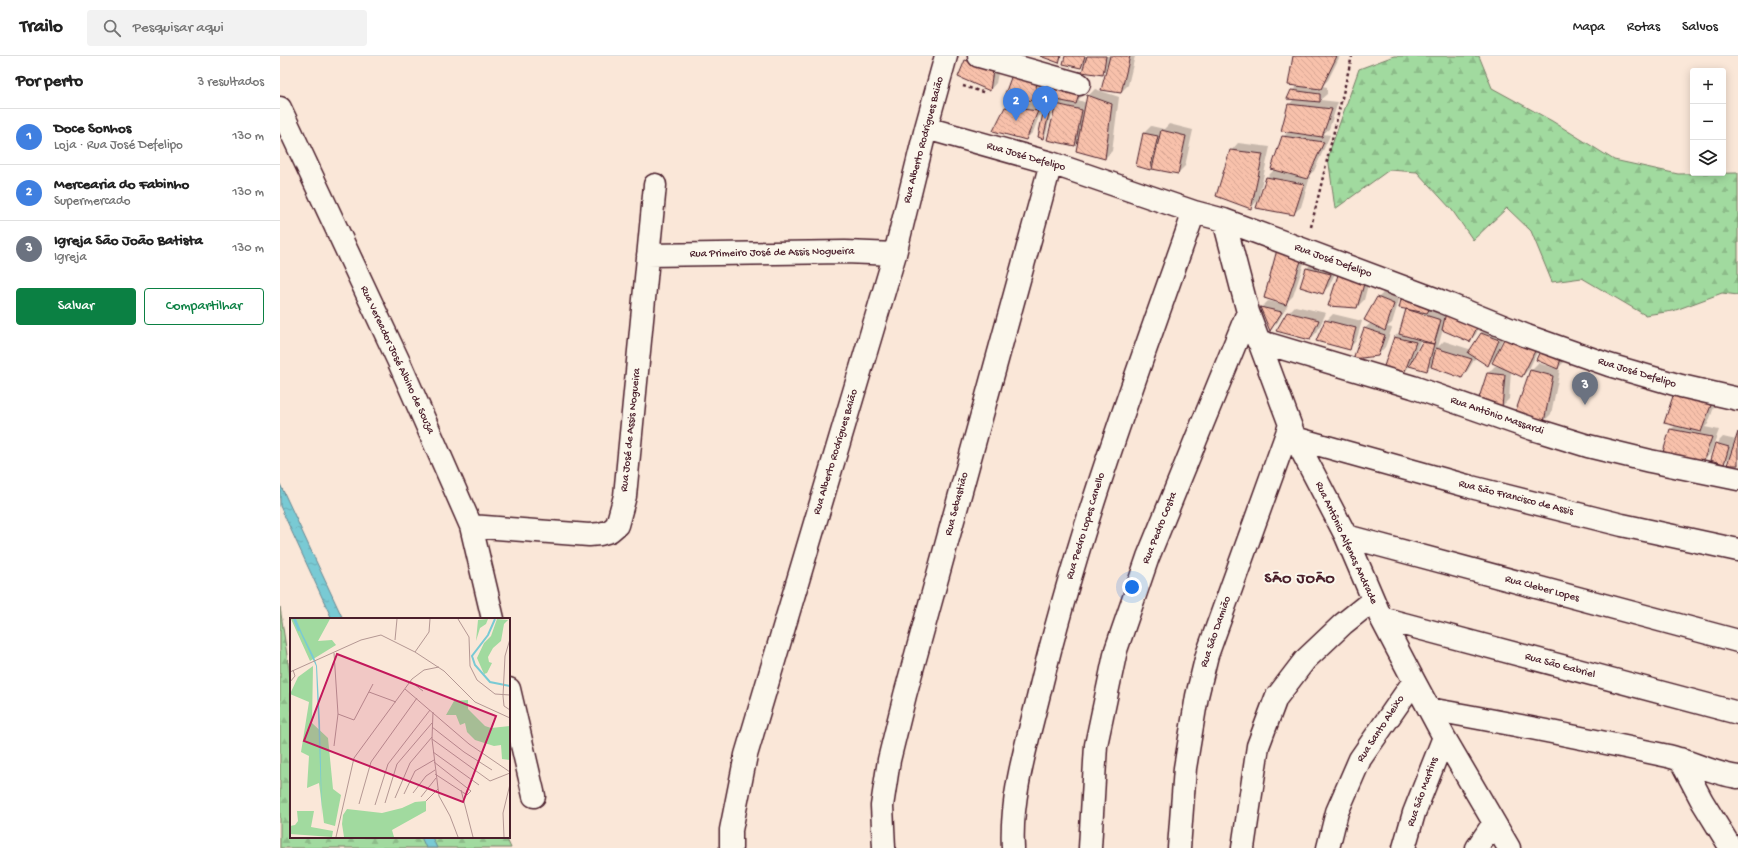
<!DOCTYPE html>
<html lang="pt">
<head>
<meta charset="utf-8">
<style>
  body { margin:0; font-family:"Gochi Hand",sans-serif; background:#f2f2f2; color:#222 }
  .controls { position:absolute; right:12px; top:12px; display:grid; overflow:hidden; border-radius:4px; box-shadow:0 2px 10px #0003 }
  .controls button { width:36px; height:36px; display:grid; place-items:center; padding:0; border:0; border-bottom:1px solid #e0e0e0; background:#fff; color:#222; font:20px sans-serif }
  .you { position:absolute; left:852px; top:531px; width:14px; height:14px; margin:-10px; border:3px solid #fff; border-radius:50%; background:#1a73e8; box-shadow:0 0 0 6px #1a73e833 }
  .badge { display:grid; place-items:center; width:26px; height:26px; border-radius:50%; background:#0b8043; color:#fff; font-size:13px; font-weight:700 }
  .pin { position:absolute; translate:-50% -33px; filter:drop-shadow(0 1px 2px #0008) }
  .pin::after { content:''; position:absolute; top:21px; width:14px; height:12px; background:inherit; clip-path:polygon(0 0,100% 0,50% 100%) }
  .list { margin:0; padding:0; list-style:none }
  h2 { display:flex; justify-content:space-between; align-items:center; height:52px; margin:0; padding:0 16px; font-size:17px }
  h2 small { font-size:13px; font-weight:400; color:#767676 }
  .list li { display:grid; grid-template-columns:26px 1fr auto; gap:12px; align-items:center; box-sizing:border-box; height:56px; padding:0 16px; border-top:1px solid #e0e0e0 }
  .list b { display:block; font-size:15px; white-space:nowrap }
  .list p { margin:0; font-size:13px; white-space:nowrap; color:#767676 }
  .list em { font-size:13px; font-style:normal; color:#767676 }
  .actions { display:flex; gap:8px; padding:12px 16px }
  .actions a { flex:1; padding:9px 0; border:1px solid #0b8043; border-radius:4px; text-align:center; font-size:14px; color:#0b8043 }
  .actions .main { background:#0b8043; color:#fff }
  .icon { flex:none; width:22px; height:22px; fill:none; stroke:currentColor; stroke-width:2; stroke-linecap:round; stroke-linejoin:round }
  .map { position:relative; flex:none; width:1458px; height:792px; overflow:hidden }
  header { display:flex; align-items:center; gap:24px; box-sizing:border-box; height:56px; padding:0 20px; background:#fff; border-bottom:1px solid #e0e0e0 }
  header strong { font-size:19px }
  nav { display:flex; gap:22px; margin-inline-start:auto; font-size:14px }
  .search { width:280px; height:36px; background:#f2f2f2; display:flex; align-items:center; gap:10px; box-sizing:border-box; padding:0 14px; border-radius:4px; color:#767676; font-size:15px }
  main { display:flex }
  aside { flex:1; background:#fff }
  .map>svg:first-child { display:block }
  .forest { fill:url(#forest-firs); stroke:#767c65 }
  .water { fill:url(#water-ripples); stroke:#668690 }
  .shadow { fill:#0003; fill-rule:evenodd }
  .building { fill:url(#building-back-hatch); stroke:#4a1f2b }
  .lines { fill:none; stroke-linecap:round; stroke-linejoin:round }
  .street-casing { stroke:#4a1f2b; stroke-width:25 }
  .path { stroke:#4a1f2b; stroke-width:2.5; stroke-dasharray:3 3; stroke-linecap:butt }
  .street { stroke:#fbf7ec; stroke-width:22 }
  .labels { text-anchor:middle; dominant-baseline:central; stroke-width:4; stroke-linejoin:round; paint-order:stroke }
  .street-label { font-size:11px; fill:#4a1f2b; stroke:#fbf7ec }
  .district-label { font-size:15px; font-weight:bold; letter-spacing:1px; fill:#4a1f2b; stroke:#fbf7ec }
  .inset-river { fill:none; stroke:#79cad4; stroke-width:2 }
  .inset-road { fill:none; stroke:#b49793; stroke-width:1 }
  .view { fill:#c2185b; fill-opacity:0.15; stroke:#c2185b; stroke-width:2 }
  .inset-edge { fill:none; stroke:#4a1f2b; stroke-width:2 }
</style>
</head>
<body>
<header>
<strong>Trailo</strong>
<div class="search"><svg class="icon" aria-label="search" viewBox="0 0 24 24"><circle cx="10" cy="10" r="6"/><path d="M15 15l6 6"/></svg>Pesquisar aqui</div>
<nav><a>Mapa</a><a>Rotas</a><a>Salvos</a></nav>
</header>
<main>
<aside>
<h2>Por perto<small>3 resultados</small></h2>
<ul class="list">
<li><span class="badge" style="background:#3f7fe0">1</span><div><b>Doce Sonhos</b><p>Loja · Rua José Defelipo</p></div><em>130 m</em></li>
<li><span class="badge" style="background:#3f7fe0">2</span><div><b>Mercearia do Fabinho</b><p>Supermercado</p></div><em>130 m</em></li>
<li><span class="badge" style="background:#6b7280">3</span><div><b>Igreja São João Batista</b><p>Igreja</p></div><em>130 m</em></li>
</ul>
<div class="actions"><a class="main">Salvar</a><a>Compartilhar</a></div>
</aside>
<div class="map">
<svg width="1458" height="792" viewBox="0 0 1458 792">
  <defs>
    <pattern id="forest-firs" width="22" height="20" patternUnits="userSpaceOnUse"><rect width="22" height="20" fill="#a1da9f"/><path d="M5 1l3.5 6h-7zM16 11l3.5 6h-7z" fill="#8cbb89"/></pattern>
    <pattern id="water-ripples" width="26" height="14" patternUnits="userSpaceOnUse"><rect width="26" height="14" fill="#79cad4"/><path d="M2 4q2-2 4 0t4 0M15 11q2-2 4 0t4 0" fill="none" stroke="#6aadb6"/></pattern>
    <pattern id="building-back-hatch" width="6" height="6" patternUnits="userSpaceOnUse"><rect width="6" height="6" fill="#f8c1ab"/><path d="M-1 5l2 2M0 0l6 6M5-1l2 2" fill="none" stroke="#d6a593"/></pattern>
  </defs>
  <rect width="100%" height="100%" fill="#fae7d8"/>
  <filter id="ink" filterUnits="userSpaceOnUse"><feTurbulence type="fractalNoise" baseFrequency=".025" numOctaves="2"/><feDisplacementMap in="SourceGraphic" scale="8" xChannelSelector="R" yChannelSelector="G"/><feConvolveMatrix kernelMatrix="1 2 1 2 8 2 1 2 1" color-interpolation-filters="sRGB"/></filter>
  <g filter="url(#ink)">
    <path class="forest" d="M1114,0H1199L1212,32L1272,65L1334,104L1398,118L1458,117V239L1442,237L1393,255L1365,259L1302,222L1272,226L1251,175L1227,152L1193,184L1172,154L1137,116L1109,114L1055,153L1048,100L1079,13Z
      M0,551L11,627V781H226L231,792H0Z"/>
    <path class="water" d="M0,428L63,563H52L0,450Z
      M141,781H152L157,792H146Z"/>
    <path class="shadow" d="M691,0L720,7L716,27L710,34L686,5Z
      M786,0H855L848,29L841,36L828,12L822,17L806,6L801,11Z
      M1014,0H1060L1048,24L1042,30L1047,31V38L1040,44L1058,46L1049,73L1043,78L1050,79L1034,115L1028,120L1030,121L1021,151L1013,158L986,122L995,113L1003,81L1009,75V49L1014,43L1012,35L1018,29Z
      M766,15L759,37L751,44L727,37Z
      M806,28L803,39L798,44L807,47L808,40L815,33L839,41L832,95L825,102L798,94L799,85L795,89L777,48L782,44L775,42L766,78L763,81L767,44L770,41H773Z
      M733,44L764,48L753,76L746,83L715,74L726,51Z
      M889,68L913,74L905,110L898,117L874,108L869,113L857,110L864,77L871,70L884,73Z
      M958,87L990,91L978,144L971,152L951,95Z
      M1028,195L1013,240L1005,248L1008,249L997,267L990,273L981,252L988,245L1002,248L986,241Z
      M1033,206L1058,211L1049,230L1042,237L1026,213Z
      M1066,212L1090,221L1084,244L1077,251L1049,249L1059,219Z
      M1105,235L1120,241L1112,267L1107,271L1112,272L1105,291L1098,299L1084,273L1091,267L1098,242Z
      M1123,241L1206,257L1196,278L1189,285L1163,273L1158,291L1164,285L1192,294L1201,277L1209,270L1225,277L1219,291L1221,292L1263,284L1249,313L1242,320L1231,315L1229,343L1222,350L1208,317L1215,310L1223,311L1216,300L1208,309L1196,301L1188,314L1181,321L1151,310L1147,314L1130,309L1123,319L1114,281L1121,275L1128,252ZM1141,283L1145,284L1137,297H1135Z
      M1015,250L1046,257L1037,276L1030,283L1008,257Z
      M1053,258L1082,265L1076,285L1069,292L1046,265Z
      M1288,295L1285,305L1277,313L1280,314L1271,358L1264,365L1251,314L1258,307L1274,312Z
      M1439,337L1428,368L1425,371L1439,374L1430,398L1423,405L1385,396L1391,373Z
      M1458,379V408L1451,400L1444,407L1436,388L1443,381L1456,384Z"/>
    <path class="building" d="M760,0H781L779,7Z
      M785,0H805L801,12L783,8Z
      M807,0H826L823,19L802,16Z
      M830,0H850L841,37L821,34Z
      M1013,0H1057L1041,33L1008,29Z
      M685,4L713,14L710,35L678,21Z
      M733,16L759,21L752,45L725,38Z
      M775,32L800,35L796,48L772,43Z
      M1011,34L1040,38V46L1007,43Z
      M807,39L832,48L825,103L796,95Z
      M766,43L772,45L763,83L758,81Z
      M776,48L802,54L795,90L767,84Z
      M1008,48L1052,53L1042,81L1001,75Z
      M725,51L758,55L746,84L713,75Z
      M881,74L906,80L898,118L872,113Z
      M863,77L878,80L870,114L856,110Z
      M1002,80L1044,86L1027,123L991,113Z
      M950,94L983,98L971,153L936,140Z
      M986,121L1024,128L1014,159L976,152Z
      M998,190L1022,202L1006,249L984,242Z
      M1026,212L1051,218L1043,238L1020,231Z
      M1058,219L1084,228L1077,252L1048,250Z
      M1122,240L1153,247L1147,257L1119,252Z
      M1097,241L1114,248L1105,275L1084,264Z
      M980,251L1002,256L990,275Z
      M1167,252L1200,265L1190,286L1162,274Z
      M1126,253L1161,264L1154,288L1119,278Z
      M1007,256L1039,264L1030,284L996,275Z
      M1045,264L1076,272L1070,294L1036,285Z
      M1084,272L1105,279L1098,300L1073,303Z
      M1201,277L1219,284L1208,310L1188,297Z
      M1227,277L1257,291L1242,321L1212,307Z
      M1114,281L1136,286L1123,320L1103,313Z
      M1142,286L1154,288L1147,315L1129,310Z
      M1156,292L1192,303L1182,322L1151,311Z
      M1260,295L1281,302L1278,313L1256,304Z
      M1250,314L1273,320L1264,366L1234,360Z
      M1207,317L1225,319L1222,351L1198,345Z
      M1394,337L1433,344L1421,376L1384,367Z
      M1390,373L1432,381L1423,406L1383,396Z
      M1458,376V409H1447Z
      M1435,387L1449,391L1444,408L1430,404Z"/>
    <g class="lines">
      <defs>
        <path id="street" d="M699,0L799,28
          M0,52L119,306L191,470L213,563
          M646,72L771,107L914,156L944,164L1163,246L1247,280L1329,309L1401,330L1458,343
          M944,164L968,256L1015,382L1066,480L1101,562L1134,625L1164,681L1229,792
          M368,199L565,196L615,198
          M978,285L1133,331L1253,373L1308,390L1370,405L1458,423
          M1015,382L1191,431L1342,469L1458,494
          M191,470L309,479L320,478L330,475L337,469L345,440L375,129
          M1066,480L1458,585
          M1101,562L1458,657
          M229,633L254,740
          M1149,653C1229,667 1308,683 1388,700C1412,706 1434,718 1458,721
          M1400,703L1422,745L1451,792
          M451,792V774L466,699L615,198L646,72L666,0
          M604,792L602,750L609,704L625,639L771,107
          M733,792C730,742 747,687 759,638C798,474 858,315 914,156
          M810,792L816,689L836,594L868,501L968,256
          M899,792L905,712L917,640L927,599L1010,369
          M963,792L978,690L996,642L1025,604L1063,568L1093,544
          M1048,792L1057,756L1080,703L1134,625
          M1124,792L1134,757L1164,681
          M1197,792L1214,767"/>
      </defs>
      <use href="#street" class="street-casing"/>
      <path class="path" d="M683,30L706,37
        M1031,171L1072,0"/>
      <use href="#street" class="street"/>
    </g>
  </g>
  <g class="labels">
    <g class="street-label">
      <text transform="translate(644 84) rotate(-75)">Rua Alberto Rodrigues Baião</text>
      <text transform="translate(746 101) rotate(16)">Rua José Defelipo</text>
      <text transform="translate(492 197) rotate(-1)">Rua Primeiro José de Assis Nogueira</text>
      <text transform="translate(1053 205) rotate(20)">Rua José Defelipo</text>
      <text transform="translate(117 304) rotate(65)">Rua Vereador José Albino de Souza</text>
      <text transform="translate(1357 317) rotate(17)">Rua José Defelipo</text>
      <text transform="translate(1217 360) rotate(19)">Rua Antônio Massardi</text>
      <text transform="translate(351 374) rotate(-84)">Rua José de Assis Nogueira</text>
      <text transform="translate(556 396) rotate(-73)">Rua Alberto Rodrigues Baião</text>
      <text transform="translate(1236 442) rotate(14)">Rua São Francisco de Assis</text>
      <text transform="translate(677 448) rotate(-75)">Rua Sebastião</text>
      <text transform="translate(806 470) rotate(-73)">Rua Pedro Lopes Canello</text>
      <text transform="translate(880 472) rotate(-68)">Rua Pedro Costa</text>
      <text transform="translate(1066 487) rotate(65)">Rua Antônio Alfenas Andrade</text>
      <text transform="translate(1262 533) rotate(15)">Rua Cleber Lopes</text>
      <text transform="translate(936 576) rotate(-71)">Rua São Damião</text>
      <text transform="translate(1280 610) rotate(15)">Rua São Gabriel</text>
      <text transform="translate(1101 673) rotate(-57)">Rua Santo Aleixo</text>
      <text transform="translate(1143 736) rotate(-70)">Rua São Martins</text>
    </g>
    <g class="district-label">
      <text x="1020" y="523">SÃO JOÃO</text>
    </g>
  </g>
  <g transform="translate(10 562)">
    <rect width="220" height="220" fill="#fae7d8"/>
    <path d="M1,1H40L28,23L42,22L46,27L20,43ZM198,1L196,6L190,10L186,23L188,2ZM207,1L218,2L214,6L211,23L203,30L198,39L199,44L202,45L197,55L194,56L187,40L194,25L201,18ZM23,48L22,105L38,120L43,171L51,177L45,208L34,205L29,165L17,170L19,138L11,134L19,84L0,76L8,59ZM178,82V91L195,108L201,110L220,108V142L212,141L211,127L204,128L185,122L177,114L175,105L170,107L166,97H156L164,83ZM136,183V193L102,212L104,219H54L52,206L53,197L57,191L92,195L112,190L125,184ZM7,193H24L21,209L43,213L42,219L0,216V208L5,207L8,203Z" fill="#a1da9f"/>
    <path d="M4,1H6L12,15L24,39L27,48L30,104L32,199L26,48Z" fill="#79cad4"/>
    <path class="inset-river" d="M4,1L9,13M205,1L198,17L182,38L185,47L200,64L220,68"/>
    <path class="inset-road" d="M168,1L179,19L180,48L187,62L205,76L220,77M105,22L107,1M125,34L139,14L140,1M0,54L71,22L91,17L125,34L154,53L185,84L220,100M120,63L133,73M0,64L5,58L3,52M115,71L179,126L220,154M79,74L106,84M213,78L214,88L220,92M213,78L215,38L220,21M143,94L142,121L149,178L160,198L168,219M48,96L64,102L83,66M142,109L174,134L202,152M142,121L200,163L220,155M44,128L48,96L44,35M143,134L189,167M144,144L181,173L177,177L145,156M171,172L183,219M123,175L136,158L145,152M114,176L125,153L144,142M131,179L146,160M105,180L120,145L142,119M136,183L148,171M95,185L107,146L142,105M69,186L81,144L127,80M85,187L98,146L140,92M46,219L64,140L122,61L134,52L149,49M214,219L213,195L220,166"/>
    <path class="view" d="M47,36L206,98L173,184L14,123Z"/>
    <rect width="220" height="220" class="inset-edge"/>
  </g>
</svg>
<div class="controls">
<button>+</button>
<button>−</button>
<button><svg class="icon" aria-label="layers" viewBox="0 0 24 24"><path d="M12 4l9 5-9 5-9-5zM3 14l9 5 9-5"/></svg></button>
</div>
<div class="you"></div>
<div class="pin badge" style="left:765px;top:63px;background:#3f7fe0">1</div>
<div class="pin badge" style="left:736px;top:65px;background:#3f7fe0">2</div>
<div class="pin badge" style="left:1305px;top:349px;background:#6b7280">3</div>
</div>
</main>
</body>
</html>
